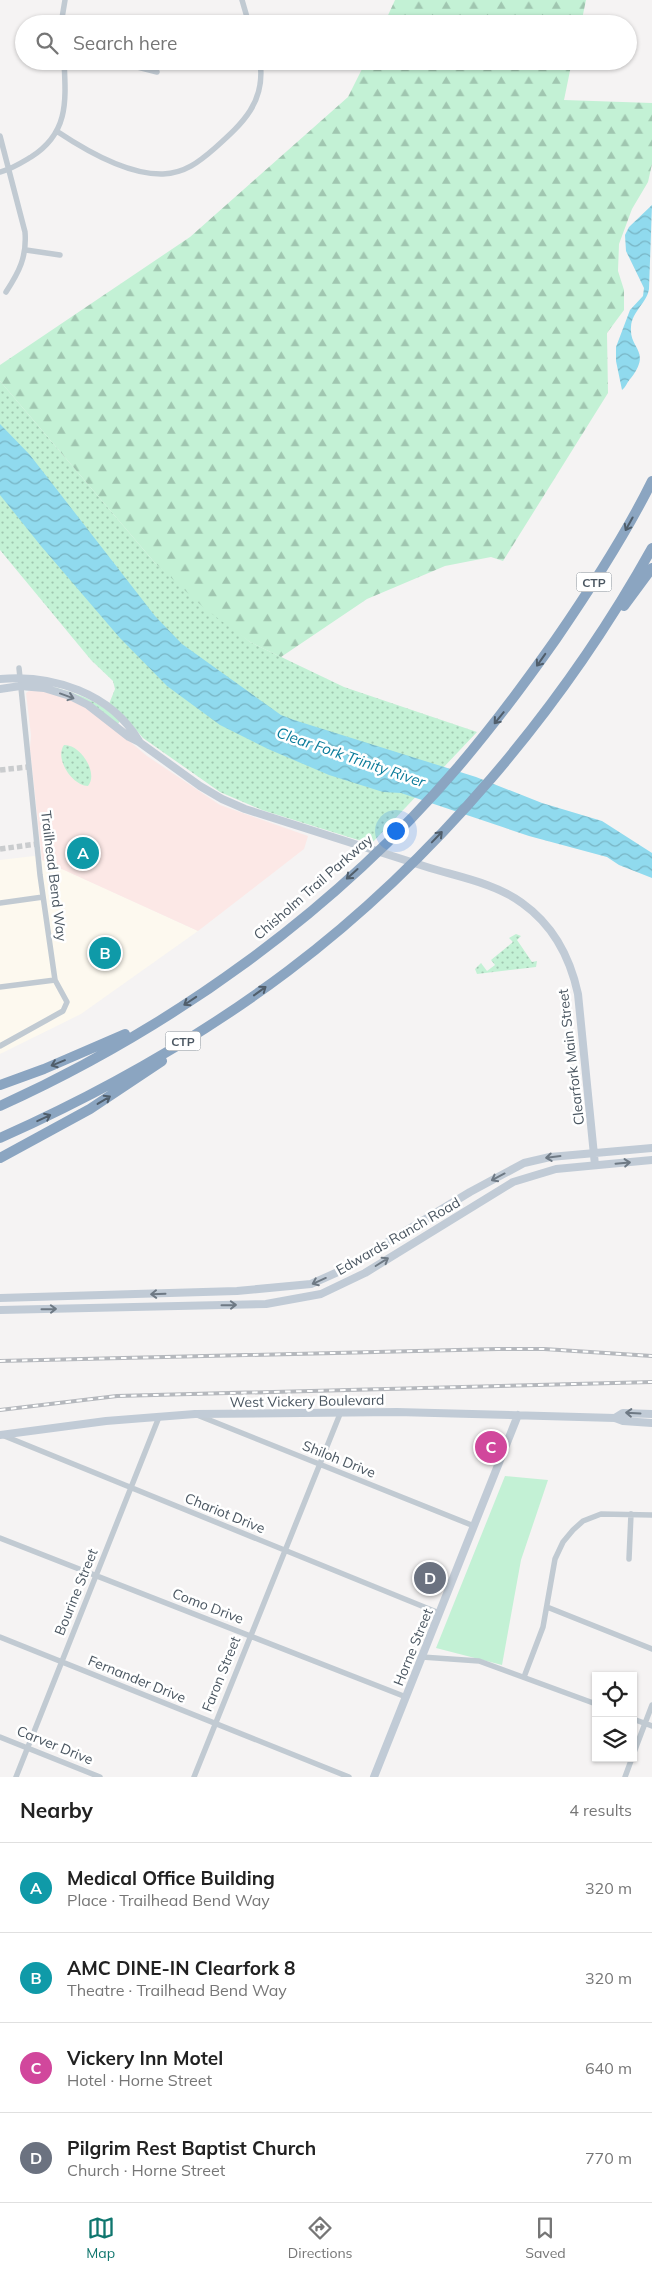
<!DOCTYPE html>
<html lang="en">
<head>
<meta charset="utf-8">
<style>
  body { margin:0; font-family:Mulish,sans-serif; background:#f2f2f2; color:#222 }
  .controls { position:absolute; right:15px; bottom:15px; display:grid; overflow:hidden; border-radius:0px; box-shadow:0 1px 4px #0004 }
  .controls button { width:45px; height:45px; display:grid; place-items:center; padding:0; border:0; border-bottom:1px solid #e0e0e0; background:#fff; color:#222; font:25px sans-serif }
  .you { position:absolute; left:395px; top:830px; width:18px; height:18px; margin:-12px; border:4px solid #fff; border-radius:50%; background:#1a73e8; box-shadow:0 0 0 8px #1a73e833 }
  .badge { display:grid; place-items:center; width:32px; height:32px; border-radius:50%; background:#0f766e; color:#fff; font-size:16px; font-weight:700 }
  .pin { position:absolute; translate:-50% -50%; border:2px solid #fff; box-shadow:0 1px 5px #0006 }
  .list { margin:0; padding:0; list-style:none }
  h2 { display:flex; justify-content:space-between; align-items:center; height:65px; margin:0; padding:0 20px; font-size:21px }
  h2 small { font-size:16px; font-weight:400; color:#767676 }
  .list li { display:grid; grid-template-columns:32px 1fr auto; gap:15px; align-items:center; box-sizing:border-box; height:90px; padding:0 20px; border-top:1px solid #e0e0e0 }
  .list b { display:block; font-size:19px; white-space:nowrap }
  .list p { margin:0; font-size:16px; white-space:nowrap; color:#767676 }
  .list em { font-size:16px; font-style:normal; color:#767676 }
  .icon { flex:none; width:28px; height:28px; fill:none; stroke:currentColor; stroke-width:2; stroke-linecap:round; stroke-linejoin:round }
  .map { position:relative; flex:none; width:652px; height:1777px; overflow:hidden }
  .search { position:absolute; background:#fff; box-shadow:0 1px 4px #0004; left:15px; right:15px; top:15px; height:55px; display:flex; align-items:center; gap:12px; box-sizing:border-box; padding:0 18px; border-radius:28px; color:#767676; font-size:19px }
  .sheet { height:425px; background:#fff }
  nav { display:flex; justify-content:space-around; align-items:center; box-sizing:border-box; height:70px; border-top:1px solid #e0e0e0; background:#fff; font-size:14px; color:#767676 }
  nav a { display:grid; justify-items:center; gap:2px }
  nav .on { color:#0f766e }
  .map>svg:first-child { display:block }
  .commercial { fill:#fdf9ef }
  .medical { fill:#fce8e6 }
  .grass { fill:url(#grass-dots) }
  .forest { fill:url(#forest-firs) }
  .park { fill:#c3f1d5 }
  .water { fill:url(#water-waves) }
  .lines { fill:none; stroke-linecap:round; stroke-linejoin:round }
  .street-tunnel { stroke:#caccce; stroke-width:5.5; stroke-dasharray:5.5 3; stroke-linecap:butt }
  .street { stroke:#c1cad2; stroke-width:5.5 }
  .secondary { stroke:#c1cbd6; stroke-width:8 }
  .highway { stroke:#8ba5c1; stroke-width:10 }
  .rail-casing { stroke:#b5b8bd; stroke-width:4 }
  .rail { stroke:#fff; stroke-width:2; stroke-dasharray:5.5; stroke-linecap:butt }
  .oneway { stroke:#505e6b }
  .oneway2 { stroke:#6e7984 }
  .labels { text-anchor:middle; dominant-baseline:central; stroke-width:5; stroke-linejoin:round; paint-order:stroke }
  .shield { fill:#fff; stroke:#808990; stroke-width:1 }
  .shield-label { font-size:12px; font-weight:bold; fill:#4a5661 }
  .street-label { font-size:14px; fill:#4a5661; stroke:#fff }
  .water-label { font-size:15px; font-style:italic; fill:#0c7c9b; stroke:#fff }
</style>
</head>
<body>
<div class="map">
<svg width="652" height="1777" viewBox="0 0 652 1777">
  <defs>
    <pattern id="grass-dots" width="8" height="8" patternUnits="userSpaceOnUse" patternTransform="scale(1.25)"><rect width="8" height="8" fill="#c3f1d5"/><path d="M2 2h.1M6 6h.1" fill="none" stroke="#a0c6b0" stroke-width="1.8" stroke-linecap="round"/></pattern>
    <pattern id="forest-firs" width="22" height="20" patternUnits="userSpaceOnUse" patternTransform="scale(1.25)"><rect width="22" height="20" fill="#c3f1d5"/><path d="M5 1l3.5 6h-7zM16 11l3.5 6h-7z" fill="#a0c6b0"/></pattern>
    <pattern id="water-waves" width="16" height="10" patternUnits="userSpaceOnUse" patternTransform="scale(1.25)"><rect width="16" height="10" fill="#90daee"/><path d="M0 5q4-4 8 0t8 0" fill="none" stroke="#78b4c4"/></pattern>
  </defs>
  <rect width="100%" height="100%" fill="#f5f3f3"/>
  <path class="commercial" d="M34,856L198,931L81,1014L0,1054V860Z"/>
  <path class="medical" d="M29,691H42L58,695L90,708L147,756L220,805L308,836L304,849L198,931L42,860L30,749L31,735L26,693Z"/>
  <path class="grass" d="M0,381L155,563L250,642L344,687L477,732L371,844L262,810L220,792L143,738L127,719L109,704L115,689L113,681L91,660L0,550Z
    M53,687C79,694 101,702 120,721L118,724L95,707Z
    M64,745C80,744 99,773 88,786C73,786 54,759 64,745Z
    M516,934L521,936L517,940L532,962L537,961L536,967L477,974L475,969L481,963L487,971L495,965L491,960L513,942L509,938Z"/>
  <path class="forest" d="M395,0H586L581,24H384Z
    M366,61H572L564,100L652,103V164L648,182L632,209L619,244L618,271L624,290V310L607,333L608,393L503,561L491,557L445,566L367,599L281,657L250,642L204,608L155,563L0,381V365L190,237L348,97Z"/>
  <path class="park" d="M505,1476L548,1480L521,1560L502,1665L436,1648Z"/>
  <path class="water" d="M652,205L649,289C647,303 632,311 631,327C629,350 652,350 631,378C627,382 626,387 622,390L616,361V347L630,310L643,296L644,288L626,251L625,235L629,227Z
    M0,424L30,455L155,616L182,644L281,715L294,720L476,777L542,803L602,821L652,853V878L619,865L607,857L529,836L401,793L383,792L329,775L268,749L220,725L167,686L119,637L41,546L0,495Z"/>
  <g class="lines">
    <path class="street-tunnel" d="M0,770L28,767
      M0,849L37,844"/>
    <path class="street" d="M242,0L249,24
      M61,24L65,0
      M114,61L157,72
      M260,63L291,66
      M58,132C85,150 128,175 163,174C185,173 199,162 215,148C243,123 266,102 260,61
      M0,136L25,232C27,257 19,272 6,292
      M0,172C12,169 21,163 31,157C69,133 66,101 64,61
      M26,250L60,255
      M0,903L43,897
      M0,987L55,980
      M0,1046L63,1011L67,1002L55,980L40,875L19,668
      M197,1415L474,1526
      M2,1435L439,1613
      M0,1538L406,1697
      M629,1559L631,1514
      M547,1607L652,1649
      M0,1637L349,1777
      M422,1657L479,1661L596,1704
      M524,1677L543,1627L555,1559L563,1542L573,1530L583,1521L601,1514L652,1515
      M633,1719L652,1726
      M0,1737L100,1777
      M633,1755L652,1705
      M16,1777L159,1417
      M194,1777L340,1414
      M625,1777L632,1758"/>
    <path class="secondary" d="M0,679C52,674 111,693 139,741
      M0,689L20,686L44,688L70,696L88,705L129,737L139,742L200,786L222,799L245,809C307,829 369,848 430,868C460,877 497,884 522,903C553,925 570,957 578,994L595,1165
      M0,1298L237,1291L311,1284L340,1271L470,1192L524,1163L550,1157L652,1148
      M0,1310L266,1304L321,1294L365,1273L513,1182L556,1169L652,1160
      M615,1418L623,1413L652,1414
      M0,1435L106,1421L195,1414L397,1412L615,1418L623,1421L652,1423
      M374,1777L518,1415"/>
    <path class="highway" d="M624,606L652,568
      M0,1085L44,1069L125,1034
      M0,1106C172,1028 334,912 458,767C493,726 525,683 556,639C591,588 625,536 652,481
      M0,1138C101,1093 199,1038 288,971C434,861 563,708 652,548
      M0,1158L90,1109L162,1061"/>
    <defs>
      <path id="rail" d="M0,1361L498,1349H544L652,1356
        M0,1410L117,1396L652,1382"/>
    </defs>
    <use href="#rail" class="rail-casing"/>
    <use href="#rail" class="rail"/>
  </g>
  <defs><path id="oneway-shaft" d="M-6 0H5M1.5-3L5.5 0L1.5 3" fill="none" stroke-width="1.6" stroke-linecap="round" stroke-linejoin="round" transform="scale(1.25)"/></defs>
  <g class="oneway">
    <use href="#oneway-shaft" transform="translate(629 524) rotate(119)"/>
    <use href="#oneway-shaft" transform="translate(541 660) rotate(125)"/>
    <use href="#oneway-shaft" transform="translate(499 718) rotate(129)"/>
    <use href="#oneway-shaft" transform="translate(437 837) rotate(-46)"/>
    <use href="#oneway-shaft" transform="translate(352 874) rotate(138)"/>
    <use href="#oneway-shaft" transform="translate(260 991) rotate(-36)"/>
    <use href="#oneway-shaft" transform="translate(190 1001) rotate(146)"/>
    <use href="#oneway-shaft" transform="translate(58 1063) rotate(158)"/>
    <use href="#oneway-shaft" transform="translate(104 1100) rotate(-31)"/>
    <use href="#oneway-shaft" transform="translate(44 1118) rotate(-25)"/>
  </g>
  <g class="oneway2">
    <use href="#oneway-shaft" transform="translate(67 696) rotate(20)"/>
    <use href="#oneway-shaft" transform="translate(553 1157) rotate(173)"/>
    <use href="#oneway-shaft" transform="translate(623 1163) rotate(-5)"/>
    <use href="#oneway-shaft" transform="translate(498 1177) rotate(152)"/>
    <use href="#oneway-shaft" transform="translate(382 1262) rotate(-32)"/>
    <use href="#oneway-shaft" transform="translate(319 1281) rotate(156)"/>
    <use href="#oneway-shaft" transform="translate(158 1294) rotate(178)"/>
    <use href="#oneway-shaft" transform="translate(229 1305) rotate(-1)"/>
    <use href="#oneway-shaft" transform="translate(49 1309) rotate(-1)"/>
    <use href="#oneway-shaft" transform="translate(633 1413) rotate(-177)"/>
  </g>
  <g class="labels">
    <g class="shield">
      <rect x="576.5" y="572.5" width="35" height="19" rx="4"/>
      <rect x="165.5" y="1031.5" width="35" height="19" rx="4"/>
    </g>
    <g class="shield-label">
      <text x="594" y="582">CTP</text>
      <text x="183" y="1041">CTP</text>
    </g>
    <g class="street-label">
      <text transform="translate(54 876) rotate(83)">Trailhead Bend Way</text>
      <text transform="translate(313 887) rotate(-41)">Chisholm Trail Parkway</text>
      <text transform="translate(571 1057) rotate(-97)">Clearfork Main Street</text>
      <text transform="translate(398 1236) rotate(-30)">Edwards Ranch Road</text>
      <text transform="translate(307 1401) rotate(-1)">West Vickery Boulevard</text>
      <text transform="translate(339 1459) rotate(22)">Shiloh Drive</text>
      <text transform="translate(225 1513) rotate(22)">Chariot Drive</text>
      <text transform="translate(76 1592) rotate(-68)">Bourine Street</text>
      <text transform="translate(208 1606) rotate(21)">Como Drive</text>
      <text transform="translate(413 1647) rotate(-68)">Horne Street</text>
      <text transform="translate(221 1674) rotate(-68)">Faron Street</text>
      <text transform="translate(137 1679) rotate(22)">Fernander Drive</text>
      <text transform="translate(55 1745) rotate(22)">Carver Drive</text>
    </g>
    <g class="water-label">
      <text transform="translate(351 757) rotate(19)">Clear Fork Trinity River</text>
    </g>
  </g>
</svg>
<div class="controls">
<button><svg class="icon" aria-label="locate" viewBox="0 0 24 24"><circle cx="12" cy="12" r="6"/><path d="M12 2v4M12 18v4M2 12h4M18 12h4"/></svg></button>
<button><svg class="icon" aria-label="layers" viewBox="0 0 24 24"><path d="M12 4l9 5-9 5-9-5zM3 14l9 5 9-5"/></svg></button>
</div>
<div class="you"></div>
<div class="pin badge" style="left:83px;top:853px;background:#0f9aa8">A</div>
<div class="pin badge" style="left:105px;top:953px;background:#0f9aa8">B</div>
<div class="pin badge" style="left:491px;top:1447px;background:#d1479c">C</div>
<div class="pin badge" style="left:430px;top:1578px;background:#6b7280">D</div>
<div class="search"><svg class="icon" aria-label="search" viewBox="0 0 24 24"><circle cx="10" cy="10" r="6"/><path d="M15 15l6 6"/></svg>Search here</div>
</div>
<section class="sheet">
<h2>Nearby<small>4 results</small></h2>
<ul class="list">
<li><span class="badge" style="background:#0f9aa8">A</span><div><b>Medical Office Building</b><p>Place · Trailhead Bend Way</p></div><em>320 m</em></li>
<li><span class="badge" style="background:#0f9aa8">B</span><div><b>AMC DINE-IN Clearfork 8</b><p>Theatre · Trailhead Bend Way</p></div><em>320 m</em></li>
<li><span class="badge" style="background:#d1479c">C</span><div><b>Vickery Inn Motel</b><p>Hotel · Horne Street</p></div><em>640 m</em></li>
<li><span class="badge" style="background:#6b7280">D</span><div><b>Pilgrim Rest Baptist Church</b><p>Church · Horne Street</p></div><em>770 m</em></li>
</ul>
</section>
<nav>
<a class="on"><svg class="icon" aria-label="map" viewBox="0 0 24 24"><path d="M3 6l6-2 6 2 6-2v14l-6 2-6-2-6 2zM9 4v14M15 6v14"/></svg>Map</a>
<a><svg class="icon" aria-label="directions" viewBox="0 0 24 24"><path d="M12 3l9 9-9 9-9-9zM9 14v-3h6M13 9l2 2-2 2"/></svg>Directions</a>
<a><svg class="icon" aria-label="saved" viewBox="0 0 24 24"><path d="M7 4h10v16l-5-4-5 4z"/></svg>Saved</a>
</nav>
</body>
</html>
